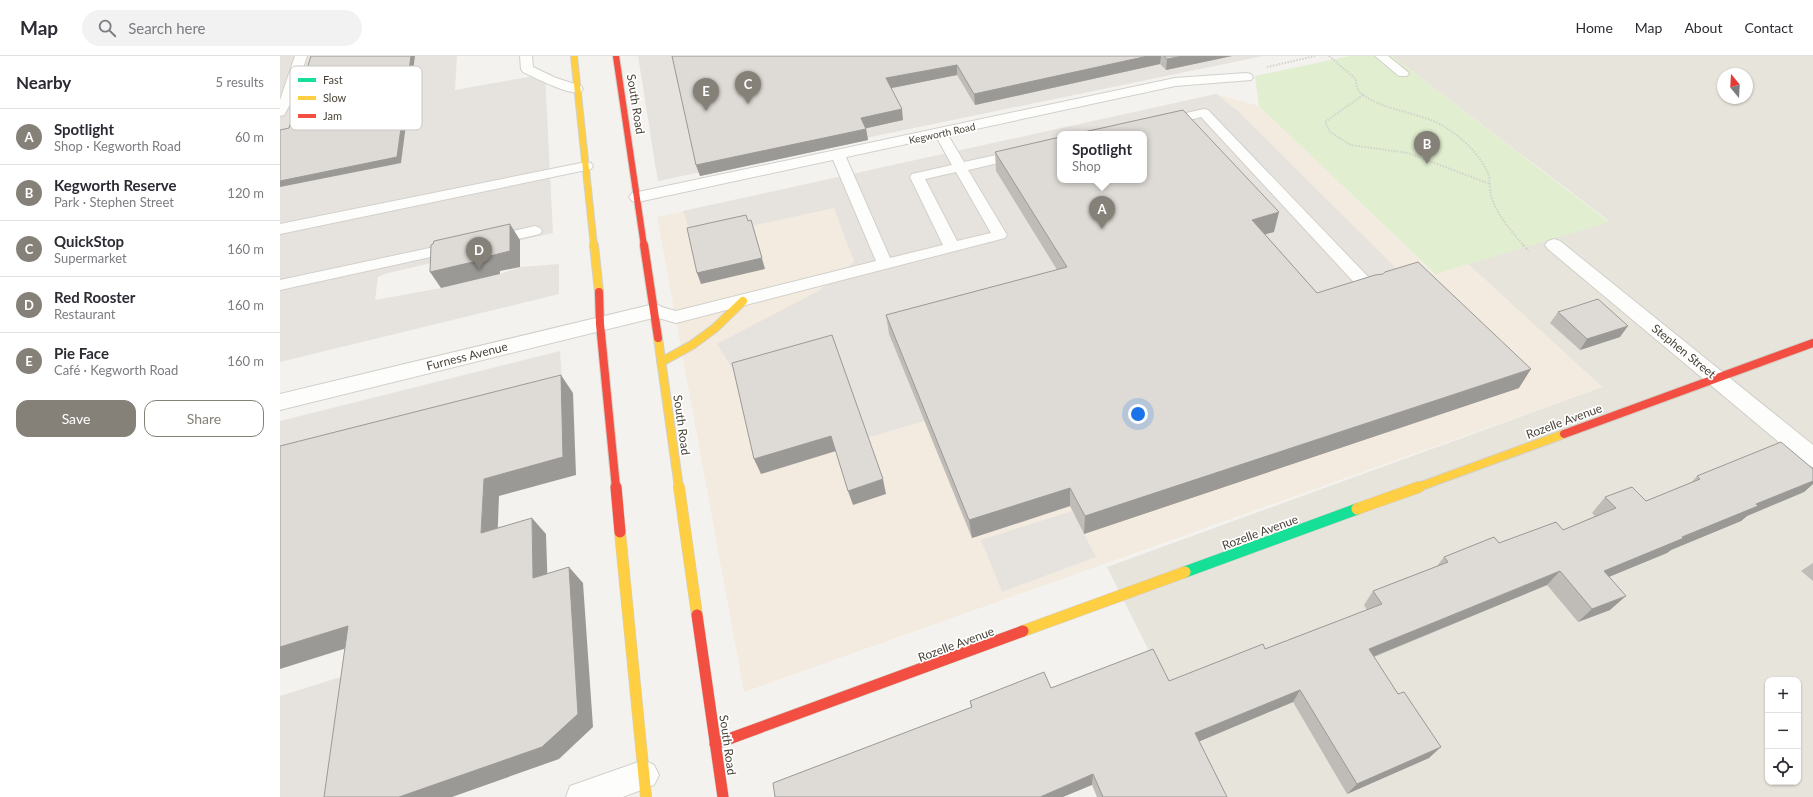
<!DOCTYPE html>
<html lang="en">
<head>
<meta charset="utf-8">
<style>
  body { margin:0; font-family:Lato,sans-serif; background:#f2f2f3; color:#2b2b33 }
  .controls { position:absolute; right:12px; bottom:12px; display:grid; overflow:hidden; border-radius:8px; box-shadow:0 1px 3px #0004 }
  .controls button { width:36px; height:36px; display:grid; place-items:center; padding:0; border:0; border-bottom:1px solid #e1e1e2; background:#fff; color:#2b2b33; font:20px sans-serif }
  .compass { position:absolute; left:1437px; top:12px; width:36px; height:36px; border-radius:50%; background:#fff; box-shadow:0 1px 3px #0004; rotate:342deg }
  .you { position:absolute; left:858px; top:358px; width:14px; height:14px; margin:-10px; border:3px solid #fff; border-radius:50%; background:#1a73e8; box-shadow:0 0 0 6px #1a73e833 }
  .badge { display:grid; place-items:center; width:26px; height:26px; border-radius:50%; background:#868178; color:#fff; font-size:13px; font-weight:700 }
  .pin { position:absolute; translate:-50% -33px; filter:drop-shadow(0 1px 2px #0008) }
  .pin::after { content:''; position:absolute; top:21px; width:14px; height:12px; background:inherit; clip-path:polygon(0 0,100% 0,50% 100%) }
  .popup { position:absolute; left:777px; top:75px; width:90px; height:52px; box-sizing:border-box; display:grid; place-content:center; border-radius:8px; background:#fff; filter:drop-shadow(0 1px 3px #0005); font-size:13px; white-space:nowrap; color:#7c7c81 }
  .popup b { font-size:15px; color:#2b2b33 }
  .popup::after { content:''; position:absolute; left:50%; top:100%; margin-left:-8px; border:8px solid transparent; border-top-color:#fff }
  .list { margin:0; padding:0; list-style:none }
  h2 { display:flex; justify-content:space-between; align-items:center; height:52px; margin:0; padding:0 16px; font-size:17px }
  h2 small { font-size:13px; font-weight:400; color:#7c7c81 }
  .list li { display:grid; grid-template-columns:26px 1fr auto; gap:12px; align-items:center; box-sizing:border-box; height:56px; padding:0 16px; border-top:1px solid #e1e1e2 }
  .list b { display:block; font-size:15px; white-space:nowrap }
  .list p { margin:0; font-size:13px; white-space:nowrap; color:#7c7c81 }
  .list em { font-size:13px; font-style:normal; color:#7c7c81 }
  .actions { display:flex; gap:8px; padding:12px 16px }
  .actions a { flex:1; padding:9px 0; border:1px solid #868178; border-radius:12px; text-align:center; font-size:14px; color:#868178 }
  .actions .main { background:#868178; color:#fff }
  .icon { flex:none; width:22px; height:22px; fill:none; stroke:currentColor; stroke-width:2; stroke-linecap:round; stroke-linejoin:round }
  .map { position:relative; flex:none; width:1533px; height:741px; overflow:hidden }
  header { display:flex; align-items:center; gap:24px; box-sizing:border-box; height:56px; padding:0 20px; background:#fff; border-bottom:1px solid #e1e1e2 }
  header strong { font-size:19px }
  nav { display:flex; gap:22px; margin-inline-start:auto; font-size:14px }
  .search { width:280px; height:36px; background:#f2f2f3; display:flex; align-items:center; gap:10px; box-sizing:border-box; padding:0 14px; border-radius:22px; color:#7c7c81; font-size:15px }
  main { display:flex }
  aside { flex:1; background:#fff }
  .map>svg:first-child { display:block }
  .residential { fill:#e7e4dc; fill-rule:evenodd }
  .commercial { fill:#f3ebdf; fill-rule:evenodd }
  .industrial { fill:#e6e2de }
  .green { fill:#e1eecf }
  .parking { fill:#e6e3df }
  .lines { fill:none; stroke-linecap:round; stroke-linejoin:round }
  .lane-casing { stroke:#d2d0cb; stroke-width:2 }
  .street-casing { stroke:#d2d0cb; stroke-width:2 }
  .fast-casing { stroke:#d3cfc5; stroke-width:12 }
  .slow-far2-casing { stroke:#d3cfc5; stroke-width:8 }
  .slow-far1-casing { stroke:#d3cfc5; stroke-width:10 }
  .slow-casing { stroke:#d3cfc5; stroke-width:12 }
  .jam-far2-casing { stroke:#d3cfc5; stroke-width:8 }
  .jam-far1-casing { stroke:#d3cfc5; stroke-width:10 }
  .jam-casing { stroke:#d3cfc5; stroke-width:12 }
  .path-far1 { stroke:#d3d2cc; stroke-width:2; stroke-dasharray:1.5 1.5; stroke-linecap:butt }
  .path { stroke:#d3d2cc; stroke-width:2.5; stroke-dasharray:2 2; stroke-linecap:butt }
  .lane { fill:#fdfdfc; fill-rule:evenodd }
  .street { fill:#fdfdfc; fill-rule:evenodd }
  .fast { stroke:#16e098; stroke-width:11 }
  .slow-far2 { stroke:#ffcf43; stroke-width:6 }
  .slow-far1 { stroke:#ffcf43; stroke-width:8 }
  .slow { stroke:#ffcf43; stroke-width:11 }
  .jam-far2 { stroke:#f24e42; stroke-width:6 }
  .jam-far1 { stroke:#f24e42; stroke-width:8 }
  .jam { stroke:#f24e42; stroke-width:11 }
  .wall { fill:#bfbcb8 }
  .shaded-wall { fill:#9b9996 }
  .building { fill:#dedbd6; stroke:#9b9996 }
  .labels { text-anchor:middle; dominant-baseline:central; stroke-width:3.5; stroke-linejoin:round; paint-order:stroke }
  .far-street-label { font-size:10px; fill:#4b4439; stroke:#fff }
  .street-label { font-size:12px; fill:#4b4439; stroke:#fff }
  .key { fill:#fff; stroke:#c9c7c4; stroke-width:1 }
  .key-label { font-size:11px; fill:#4b4439 }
</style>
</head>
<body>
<header>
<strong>Map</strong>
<div class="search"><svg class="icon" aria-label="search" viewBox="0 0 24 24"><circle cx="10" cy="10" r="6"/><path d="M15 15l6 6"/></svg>Search here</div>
<nav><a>Home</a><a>Map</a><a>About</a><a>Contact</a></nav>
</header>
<main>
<aside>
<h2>Nearby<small>5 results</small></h2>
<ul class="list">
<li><span class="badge">A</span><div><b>Spotlight</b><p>Shop · Kegworth Road</p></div><em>60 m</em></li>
<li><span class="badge">B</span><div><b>Kegworth Reserve</b><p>Park · Stephen Street</p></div><em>120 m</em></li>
<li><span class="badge">C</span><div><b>QuickStop</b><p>Supermarket</p></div><em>160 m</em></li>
<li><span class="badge">D</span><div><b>Red Rooster</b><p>Restaurant</p></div><em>160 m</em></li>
<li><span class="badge">E</span><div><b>Pie Face</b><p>Café · Kegworth Road</p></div><em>160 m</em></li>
</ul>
<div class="actions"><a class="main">Save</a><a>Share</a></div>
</aside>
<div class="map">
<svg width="1533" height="741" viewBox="0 0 1533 741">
  <rect width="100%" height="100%" fill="#f4f2ee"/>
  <path class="residential" d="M1112,0H1533V741H942L827,511L1322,331L1188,208L1329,165ZM1443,18H1467V42H1443ZM1488,624H1518V726H1488Z"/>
  <path class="commercial" d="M936,38L979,50L1154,218L1188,208L1322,331L464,636L377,161ZM780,78H864V124H780Z"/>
  <path class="industrial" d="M358,0H983L378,125Z"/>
  <path class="green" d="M1070,0H1112L1329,166L1155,218L979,50L975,20Z"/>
  <path class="parking" d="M0,0H177L175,34L265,18L273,177L165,201V204L108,217L98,221L95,244L161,232L220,218L240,211L279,208V238L0,306Z
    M936,38L958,55L1129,225L1031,256L864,78H780V100L716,115L787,231L610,278L644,365L587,382L458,322L437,288L538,235L574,206L554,152L412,183L403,155Z
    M411,68L419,115L395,120L376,114L370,75Z
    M280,295L283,339L0,413V365Z
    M792,455L816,501L722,536L701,484Z
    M86,613L71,741H0V640Z"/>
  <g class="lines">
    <defs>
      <path id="lane" d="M15,0H27L12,45L4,59L0,60V44Z
        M240,0H252L253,11L276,22L301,30L303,33L301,36C287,39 256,22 243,16L241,13Z
        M1095,0H1108L1129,17L1127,20H1119Z
        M924,53L928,54L1095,228L1097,232L1095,236L1089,237L1083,236L921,61L885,70L880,69L879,66L880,63Z
        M660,73L665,74L684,106L780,85V93L688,114L727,179L725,182L396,267L368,259L366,255L368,251L374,249L396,255L596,205L551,99L553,96H563L565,99L610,202L663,189L630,121L632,118L672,109L654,77L655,74ZM676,116L711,177L677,185L645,123Z
        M306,106L311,107L313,110L311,113L0,178V168Z
        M255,170L260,172L262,175L260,178L212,189L207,187L205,184L207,181Z
        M173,187L178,189L180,192L178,195L0,234V224Z"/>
      <path id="street" d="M966,17L971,18L973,21L971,24L895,30L358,146L352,145L349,141L352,137L358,136L895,22Z
        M1274,183L1280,185L1533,389V411L1525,408L1268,193L1265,189L1268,185Z
        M374,248L381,250L384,255L381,260L0,354V338Z
        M364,704L374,709L379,719L374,729L343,741H286L290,730Z"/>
      <path id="fast" d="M905,516L1077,453"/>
      <path id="slow-far2" d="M294,0L314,190"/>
      <path id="slow-far1" d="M314,189L319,236
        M378,282L399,432
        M381,306L412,289L435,272L463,245
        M1136,432L1284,378"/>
      <path id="slow" d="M399,431L417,559
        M1077,453L1139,431
        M340,476L366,741
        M743,575L905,516"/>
      <path id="jam-far2" d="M336,0L364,190"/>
      <path id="jam-far1" d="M364,189L378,282
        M319,236L320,268L336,432
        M1284,378L1533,287"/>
      <path id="jam" d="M336,431L340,476
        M417,559L443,741
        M435,688L743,575"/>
    </defs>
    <use href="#lane" class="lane-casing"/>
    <use href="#street" class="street-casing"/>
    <use href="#fast" class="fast-casing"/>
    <use href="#slow-far2" class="slow-far2-casing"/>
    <use href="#slow-far1" class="slow-far1-casing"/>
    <use href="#slow" class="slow-casing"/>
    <use href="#jam-far2" class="jam-far2-casing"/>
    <use href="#jam-far1" class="jam-far1-casing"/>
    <use href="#jam" class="jam-casing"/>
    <path class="path-far1" d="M1049,0L1076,23C1076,27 1076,31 1079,35C1095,54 1145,56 1168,73C1183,83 1199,98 1207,115C1211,122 1209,131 1211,139C1216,158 1231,175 1244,190
      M987,11L1035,0
      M1083,39L1045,66L1050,76L1071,89L1128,97L1210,128"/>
    <path class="path" d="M1243,189L1249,195"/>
    <use href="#lane" class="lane"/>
    <use href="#street" class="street"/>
    <use href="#fast" class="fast"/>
    <use href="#slow-far2" class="slow-far2"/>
    <use href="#slow-far1" class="slow-far1"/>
    <use href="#slow" class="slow"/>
    <use href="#jam-far2" class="jam-far2"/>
    <use href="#jam-far1" class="jam-far1"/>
    <use href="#jam" class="jam"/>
  </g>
  <path class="wall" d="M392,0H952L886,14L880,8L695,49L677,19L611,32L623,64L586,72L588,84L420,120L416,109Z
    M715,96L994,176L985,178L1037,237L1239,332L804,478L790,450L692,482L609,278L606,259L777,214L716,115Z
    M1278,256L1340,281L1300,294L1270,267Z
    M1533,413V428L1524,436L1467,460L1461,465L1391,494L1387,497L1329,521L1330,554L1298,566L1267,529L1094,601L1149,702L1067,738L1013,646L919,685L947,741H817L812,729L691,651L690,645L771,632L889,625L985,593L1087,554L1084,549L1093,535L1157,510L1164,501L1219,487L1283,474L1315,460L1312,457L1325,441L1366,445L1411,427L1417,420Z
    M1533,507V525L1521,515Z"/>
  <path class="shaded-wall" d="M131,0H135L121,107L0,131V125Z
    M868,0H881L880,8L695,49L694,38Z
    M903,0H952L886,14L887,3Z
    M677,9V19L607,33L606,22Z
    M622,53L623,64L583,73L581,62Z
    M586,73L588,84L420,120L416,109Z
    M999,156L994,176L967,183L972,164Z
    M471,164L485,213L421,228L417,217Z
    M230,168L240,184V211L220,215V218L161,232L150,216L210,200Z
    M1348,270L1340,281L1300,294L1307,283Z
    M1251,313L1239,332L804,478L805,460Z
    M281,319L293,337L296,419L219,440L217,493L201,477L204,423Z
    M551,380L556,395L481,418L474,403Z
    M603,423L606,438L573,449L568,435Z
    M1533,425V428L1524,436L1467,460L1461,465L1391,494L1387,497L1309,529L1324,515L1402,481L1476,448Z
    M790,432V450L692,482L689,464Z
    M252,462L266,478L268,538L253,522Z
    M289,511L303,527L313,671L279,703L172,741H119Z
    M1280,515L1267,529L1080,606L1089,593Z
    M1346,540L1330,554L1298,566L1312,553Z
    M68,570L89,585L0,613V591Z
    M1020,634L1013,646L911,689L915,677Z
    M1161,691L1149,702L1067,738L1077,728Z
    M813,718L812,729L783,741H760Z"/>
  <path class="building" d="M31,0H131L117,101L0,125V74L9,72Z
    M392,0H868L694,38L677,9L606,22L622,53L581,62L586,73L416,109Z
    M884,0H903L887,3Z
    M903,54L999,156L972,164L1037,237L1095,219L1103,218L1105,216L1138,206L1251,313L805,460L790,432L689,464L606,259L787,211L715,96L780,81V124H864V78H795Z
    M466,159L468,165L471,164L482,202L417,217L407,172Z
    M230,168V195L210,200V202L150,216L151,189L153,188L154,185Z
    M1318,243L1348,270L1307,283L1278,256Z
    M552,279L603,423L568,435L551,380L474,403L452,307Z
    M281,319L283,401L204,423L201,477L252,462L253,522L289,511L298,658L262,691L119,741H44L68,570L0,591V390Z
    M1501,386L1533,413V425L1476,448L1478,450L1402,481L1404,482L1324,515L1346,540L1312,553L1280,515L1089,593L1118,638L1124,636L1161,691L1077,728L1020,634L915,677L947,741H823L813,718L760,741H495L493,727L692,651L690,645L764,616L771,632L873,593L889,625L983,588L985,593L1102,548L1093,535L1168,506L1164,501L1214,481L1219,487L1276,466L1283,474L1336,452L1325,441L1352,431L1366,445L1420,423L1417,420Z"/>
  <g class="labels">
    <g class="far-street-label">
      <text transform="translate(662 77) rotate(-12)">Kegworth Road</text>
    </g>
    <g class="street-label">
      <text transform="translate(356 48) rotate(81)">South Road</text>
      <text transform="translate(1404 295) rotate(39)">Stephen Street</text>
      <text transform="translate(187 300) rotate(-14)">Furness Avenue</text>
      <text transform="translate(1284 365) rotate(-20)">Rozelle Avenue</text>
      <text transform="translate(402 369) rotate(82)">South Road</text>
      <text transform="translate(980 476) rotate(-20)">Rozelle Avenue</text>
      <text transform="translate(676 588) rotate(-20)">Rozelle Avenue</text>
      <text transform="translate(448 689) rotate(82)">South Road</text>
    </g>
  </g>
  <rect x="10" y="10" width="132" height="64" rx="6" class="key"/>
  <rect x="18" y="22" width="18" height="4" fill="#16e098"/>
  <rect x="18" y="40" width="18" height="4" fill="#ffcf43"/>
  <rect x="18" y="58" width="18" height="4" fill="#f24e42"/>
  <g class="key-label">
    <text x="43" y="28">Fast</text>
    <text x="43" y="46">Slow</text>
    <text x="43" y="64">Jam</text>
  </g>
</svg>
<div class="controls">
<button>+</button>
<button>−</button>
<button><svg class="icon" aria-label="locate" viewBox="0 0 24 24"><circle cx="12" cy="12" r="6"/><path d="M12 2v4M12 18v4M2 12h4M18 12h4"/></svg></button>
</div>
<svg class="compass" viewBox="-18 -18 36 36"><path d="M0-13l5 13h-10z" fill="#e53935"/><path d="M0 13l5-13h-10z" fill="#7c7c81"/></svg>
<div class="you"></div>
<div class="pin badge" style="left:822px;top:173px">A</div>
<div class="popup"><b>Spotlight</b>Shop</div>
<div class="pin badge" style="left:1147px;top:108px">B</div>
<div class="pin badge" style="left:468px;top:48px">C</div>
<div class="pin badge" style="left:199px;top:214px">D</div>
<div class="pin badge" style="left:426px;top:55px">E</div>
</div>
</main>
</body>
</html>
